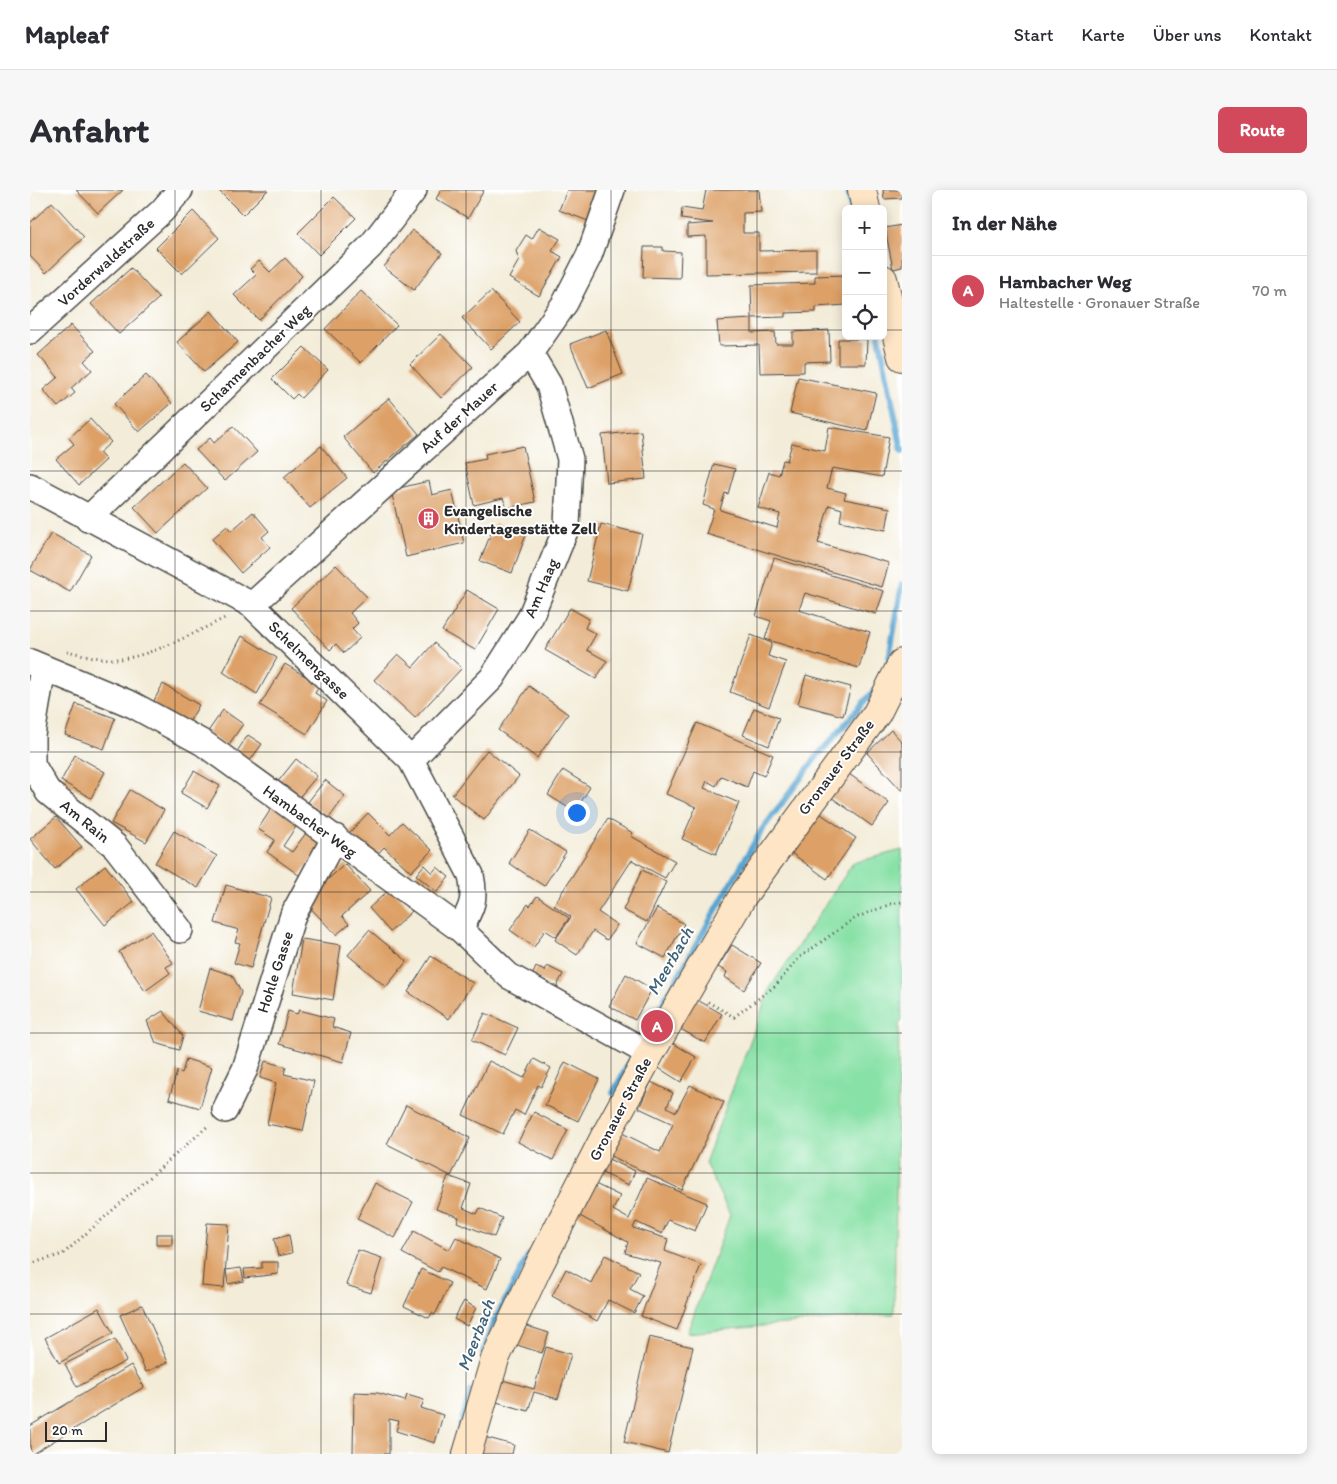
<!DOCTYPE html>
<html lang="de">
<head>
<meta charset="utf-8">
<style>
  body { margin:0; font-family:Itim,sans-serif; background:#f7f7f7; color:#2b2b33 }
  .controls { position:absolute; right:15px; top:15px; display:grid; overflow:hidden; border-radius:8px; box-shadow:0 2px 12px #0003 }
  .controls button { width:45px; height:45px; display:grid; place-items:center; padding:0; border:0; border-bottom:1px solid #e1e1e2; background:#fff; color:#2b2b33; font:25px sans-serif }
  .scale { position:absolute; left:15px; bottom:12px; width:62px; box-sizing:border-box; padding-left:5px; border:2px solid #2b2b2b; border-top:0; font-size:14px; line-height:18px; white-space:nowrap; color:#2b2b2b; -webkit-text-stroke:4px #fff; paint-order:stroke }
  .you { position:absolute; left:546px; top:622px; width:18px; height:18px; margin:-12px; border:4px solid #fff; border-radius:50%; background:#1a73e8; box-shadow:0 0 0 8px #1a73e833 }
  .badge { display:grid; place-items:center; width:32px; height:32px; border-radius:50%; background:#d1495b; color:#fff; font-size:16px; font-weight:700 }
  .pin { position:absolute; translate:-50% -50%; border:2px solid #fff; box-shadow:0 1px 5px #0006 }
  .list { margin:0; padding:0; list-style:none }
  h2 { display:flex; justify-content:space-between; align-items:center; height:65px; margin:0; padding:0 20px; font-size:21px }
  h2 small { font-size:16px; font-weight:400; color:#7c7c81 }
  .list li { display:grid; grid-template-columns:32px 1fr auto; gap:15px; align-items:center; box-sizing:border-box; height:70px; padding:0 20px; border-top:1px solid #e1e1e2 }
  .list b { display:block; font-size:19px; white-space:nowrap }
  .list p { margin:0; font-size:16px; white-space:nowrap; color:#7c7c81 }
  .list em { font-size:16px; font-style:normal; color:#7c7c81 }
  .icon { flex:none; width:28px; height:28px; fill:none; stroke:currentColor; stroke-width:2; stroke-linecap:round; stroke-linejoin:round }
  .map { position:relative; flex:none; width:872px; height:1264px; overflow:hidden; border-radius:8px }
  header { display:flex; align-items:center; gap:30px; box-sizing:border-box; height:70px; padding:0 25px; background:#fff; border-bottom:1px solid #e1e1e2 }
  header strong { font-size:24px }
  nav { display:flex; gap:28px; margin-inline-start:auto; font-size:18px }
  .intro { display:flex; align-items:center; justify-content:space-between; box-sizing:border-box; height:120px; padding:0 30px }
  h1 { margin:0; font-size:35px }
  .button { padding:12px 22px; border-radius:8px; background:#d1495b; color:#fff; font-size:18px; font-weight:700 }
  main { display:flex; gap:30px; padding:0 30px }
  aside { flex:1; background:#fff; border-radius:8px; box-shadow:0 2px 12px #0003 }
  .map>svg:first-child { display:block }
  .green { fill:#88e1a6; stroke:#5a8668 }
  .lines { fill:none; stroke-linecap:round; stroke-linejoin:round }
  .stream { stroke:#58a5d1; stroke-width:6 }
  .building { fill:#dda168 }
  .street-casing { stroke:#494845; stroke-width:28 }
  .secondary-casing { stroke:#494845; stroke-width:30 }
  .path { stroke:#494845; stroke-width:3; stroke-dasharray:1 4; stroke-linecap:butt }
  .street { stroke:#fff; stroke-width:25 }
  .secondary { stroke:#fde5c5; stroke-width:28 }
  .grid { fill:none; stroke:#2b2b2b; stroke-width:1; stroke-opacity:0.55 }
  .labels { text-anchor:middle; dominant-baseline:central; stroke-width:4; stroke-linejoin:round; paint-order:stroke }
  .street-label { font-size:16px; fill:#2b2b2b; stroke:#fff }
  .poi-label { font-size:16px; font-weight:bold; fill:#2b2b2b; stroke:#fff; text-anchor:start }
  .water-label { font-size:18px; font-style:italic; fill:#3f6276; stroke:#fff }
</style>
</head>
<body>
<header>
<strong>Mapleaf</strong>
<nav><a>Start</a><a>Karte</a><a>Über uns</a><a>Kontakt</a></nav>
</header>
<div class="intro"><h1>Anfahrt</h1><a class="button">Route</a></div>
<main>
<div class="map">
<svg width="872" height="1264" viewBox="0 0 872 1264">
  <rect width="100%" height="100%" fill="#fff"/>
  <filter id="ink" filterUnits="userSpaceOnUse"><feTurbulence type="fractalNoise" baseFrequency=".02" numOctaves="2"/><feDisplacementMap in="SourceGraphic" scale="10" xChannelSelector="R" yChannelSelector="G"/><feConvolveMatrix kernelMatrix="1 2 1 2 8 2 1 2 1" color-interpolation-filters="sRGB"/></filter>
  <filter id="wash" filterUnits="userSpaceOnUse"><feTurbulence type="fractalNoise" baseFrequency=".0096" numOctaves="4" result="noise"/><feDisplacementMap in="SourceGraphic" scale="20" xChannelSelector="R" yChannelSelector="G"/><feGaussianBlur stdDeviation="1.12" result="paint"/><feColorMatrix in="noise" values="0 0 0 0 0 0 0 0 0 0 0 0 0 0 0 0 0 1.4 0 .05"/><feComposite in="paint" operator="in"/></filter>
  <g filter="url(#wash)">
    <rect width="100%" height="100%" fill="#f3ecd8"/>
    <path class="green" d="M872,660V830L869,834L864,1124L657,1143L700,1025L675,973L740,798L823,673Z"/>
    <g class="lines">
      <path class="stream" d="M818,0L821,19
        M849,146L872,261
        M858,474L872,394
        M610,853L731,641L788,565L843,502
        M583,903L605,862
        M453,1165L462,1136L499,1065
        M422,1264L441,1201"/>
    </g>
    <g id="blocks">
      <path class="building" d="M46,0H93L68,23Z
        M188,0H238L213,25Z
        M411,0H454L438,28L406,9Z
        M537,0H571L561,32L529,20Z
        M676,0H729L731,22L713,23V43H729V61L786,60V82L676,84V46L657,47V35L683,33L651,29L652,18L672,21Z
        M853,0H872V8L854,9Z
        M304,7L326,28L289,65L268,43Z
        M22,12L54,47L16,83L0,66V33Z
        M163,21L189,48L152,84L126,58Z
        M872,35V77L863,79L855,38Z
        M509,37L530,49L522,61L532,67L509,106L479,88L489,70L486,61L496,45L502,49Z
        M382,40L412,63L384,100L354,77Z
        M614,57H633V61L651,62L650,88L613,87Z
        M255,68L272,86L229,130L204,105L226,85L220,79L229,71L240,82Z
        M101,78L129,108L89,144L61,114Z
        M816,85V115L786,117V122L755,123V127L722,128L721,95L785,93V86Z
        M331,101L367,135L331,173L295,139Z
        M461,101L490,132L461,159L432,128Z
        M181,121L208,152L174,182L147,152Z
        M722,129V143L745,142L746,154H763V142L799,140L800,171L774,172V182L730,183L729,155L689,156L687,131Z
        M41,135L65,161L54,171L62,180L41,198L45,203L28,217L13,200L28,187L8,165Z
        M576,140L593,184L558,198L540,154Z
        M411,144L443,177L411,208L380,174Z
        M808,149H837L836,174H808Z
        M274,157L298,180L271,208L267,204L262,209L242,189Z
        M116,185L142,213L109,242L84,214Z
        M768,187L846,203L837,241L760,223Z
        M359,208L389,244L343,283L313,247Z
        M60,229L81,252L69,263L76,270L49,295L26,269L44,254L39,248Z
        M203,236L227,262L195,291L166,260L180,248L184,253Z
        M799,237L859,247L852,287L802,278L797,298L816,303L814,309L860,318L856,340L810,331L812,319L799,315L788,353L859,373L852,397L676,344L684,319L673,315L684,274L705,279L698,304L695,303L690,320L747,338L750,324L728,318L739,282L749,285L753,270L757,271L762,253L795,261Z
        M611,241L616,289L577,293L572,245Z
        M291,256L317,288L280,318L254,287Z
        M493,256L505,312L477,318L473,308L444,315L435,273L456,269L455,264Z
        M153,272L177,298L128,343L104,317Z
        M399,291L402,305L422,300L434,353L376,367L361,300Z
        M223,322L239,341L232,347L240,357L211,383L182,349L197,336L201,341Z
        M465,333L496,345L482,383L450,371Z
        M571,334L612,344L598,401L557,391Z
        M21,343L61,365L40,402L0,380Z
        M744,368L854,401L846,424L775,403L769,420L840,442L829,478L735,449L741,431L726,426Z
        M306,375L337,407L320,423L328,433L322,439L330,448L314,463L306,454L300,460L261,418Z
        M437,400L469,419L445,460L412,441Z
        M540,418L559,429L555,438L566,444L557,460L577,471L566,489L515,460Z
        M721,445L742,453L738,466L756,472L739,517L700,502Z
        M212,446L247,468L227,504L193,482Z
        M404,453L432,478L385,528L344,490L368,464L383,477Z
        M255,474L290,495L285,503L297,511L277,544L230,515Z
        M776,485L821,497L813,526L768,514Z
        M133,494L169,515L157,536L121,516Z
        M499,496L538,524L507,568L468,540Z
        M46,514L85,528L74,559L35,545Z
        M724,518L749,528L739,556L713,545Z
        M193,520L213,534L197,557L177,543Z
        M667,533L743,565L734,586L723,581L717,597L691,586L686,596L677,591L674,598L709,613L686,664L652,649L666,617L636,604Z
        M861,540L872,552V601L837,563Z
        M218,545L232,554L219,572L206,563Z
        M457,560L489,586L454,630L422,605Z
        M45,565L75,582L61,608L31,591Z
        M266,569L287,586L266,611L246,594Z
        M533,580L560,597L545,622L518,605Z
        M164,581L190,596L177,618L151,603Z
        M815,581L859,613L842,636L798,605Z
        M295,590L315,606L299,628L278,612Z
        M100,600L134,620L116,652L81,633Z
        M243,616L269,632L253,656L262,662L279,639L295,651L270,686L237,662L245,650L228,639Z
        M788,622L826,648L797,689L760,662Z
        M338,623L360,645L372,632L402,660L381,682L354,657L345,667L319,643Z
        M26,627L52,657L25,679L0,649Z
        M578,629L603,643L601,646L645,671L635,688L602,670L568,722L587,735L577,750L563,741L547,765L525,750L541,727L524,715Z
        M500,640L536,662L514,696L479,673Z
        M144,641L187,666L168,698L125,673Z
        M315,674L340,701L312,726L319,734L306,745L274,711Z
        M75,675L104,712L75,735L46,699Z
        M394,675L402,683L407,677L419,687L407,702L386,685Z
        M612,680L636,692L617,732L593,720Z
        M196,695L241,708L221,778L204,773L210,753L205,752L209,740L185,733Z
        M361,698L382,721L360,742L339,718Z
        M507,706L539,728L526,747L515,740L504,757L480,740L498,714L500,716Z
        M627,718L654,734L635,768L607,753Z
        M339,740L377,771L356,797L318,765Z
        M121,741L143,773L136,777L140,783L115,801L89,762Z
        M272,749L311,755L303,810L263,803Z
        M702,755L731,773L714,800L695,787L697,782L688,777Z
        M401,766L443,793L419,829L378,802Z
        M517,776L533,784L526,798L502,786L506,777L515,781Z
        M180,778L202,785L211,802L203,831L168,821Z
        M596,784L622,799L605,830L579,816Z
        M664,808L692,824L675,853L647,837Z
        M269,820L304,829L302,837L321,843L313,872L249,854L258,821L267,824Z
        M133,821L153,846L149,860L126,853L117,831Z
        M455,823L488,838L475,865L442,850Z
        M641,852L666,867L651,892L627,877Z
        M156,869L182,877L170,918L139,909L147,881L152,883Z
        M504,869L521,878L511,897L508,895L494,925L485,920L473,944L433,925L459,871L494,888Z
        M235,871L256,877L254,884L284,891L273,941L237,934L246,893L230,888Z
        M535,872L569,889L548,931L515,915Z
        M621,892L643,903L637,917L646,922L660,895L694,912L652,1000L581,966L592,943L630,962L643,934L609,918Z
        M376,915L440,948L421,986L357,954Z
        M504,922L538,940L523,970L488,952Z
        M576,968L605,981L599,995L570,982Z
        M418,986L441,994L433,1018L447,1024L450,1018L472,1028L464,1047L427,1032L429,1027L406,1019Z
        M617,988L677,1013L665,1041L638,1030L632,1044L606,1032L603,1038L638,1049L635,1061L671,1075L647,1140L611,1126L631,1073L595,1063L598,1052L546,1024L563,993L590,1006L583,1020L599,1029Z
        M345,993L383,1012L365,1048L327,1029Z
        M177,1033L199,1034L194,1098L172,1096Z
        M384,1041L419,1060L426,1047L470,1069L457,1099L411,1077L408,1082L372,1063Z
        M126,1044H142V1055H126Z
        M259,1045L262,1063L248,1066L244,1049Z
        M328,1060L352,1068L341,1103L316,1095Z
        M575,1065L609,1082L600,1099L613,1106L604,1123L578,1110L567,1131L522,1106L536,1079L561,1093Z
        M232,1072H248V1084L215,1088L214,1079L232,1078Z
        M211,1078L214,1091L198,1094L196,1080Z
        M391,1079L420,1093L405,1125L402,1123L399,1128L374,1116Z
        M434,1111L446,1118L437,1136L424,1129Z
        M112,1115L138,1172L116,1182L90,1125Z
        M69,1118L83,1143L29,1173L15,1148Z
        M491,1134L519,1143L512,1163L484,1154Z
        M619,1147L663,1157L638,1263L594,1252Z
        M85,1149L96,1171L47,1197L35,1174Z
        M516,1157L541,1164L528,1209L504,1202L498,1221L463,1211L469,1189L504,1199Z
        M101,1175L114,1197L2,1264L0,1260V1236Z
        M324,1202L348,1203L375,1211L377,1205L394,1210L391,1218L413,1225L405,1253L366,1241L369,1231L359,1229V1264H323Z
        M454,1247L484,1255L482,1264H449Z"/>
    </g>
  </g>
  <g filter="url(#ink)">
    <use href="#blocks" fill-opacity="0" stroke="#494845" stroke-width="1"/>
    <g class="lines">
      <defs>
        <path id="street" d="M0,141L132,21L150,0
          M0,296L222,415L381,570L441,685C446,710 442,717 430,739
          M58,329L340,57L384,0
          M222,415L500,163L535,113L559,66L582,0
          M0,472L103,515L173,553L430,739L479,786L620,864
          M13,478L2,545V574L18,602L85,656L150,740
          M381,570L462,488L500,428L537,336L540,269L519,195L500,163
          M195,920L215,879L263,725L305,647"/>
        <path id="secondary" d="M832,0L836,19
          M853,89L872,167
          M437,1264L465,1169L506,1081L574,948L620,864L714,704L847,523L872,473"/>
      </defs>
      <use href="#street" class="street-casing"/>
      <use href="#secondary" class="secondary-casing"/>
      <path class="path" d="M37,461C54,465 73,470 90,469C122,466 168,441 197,427
        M678,812L704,827L745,796L770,767L825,728L861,714L872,712
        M0,1074L33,1064L179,935"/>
      <use href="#street" class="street"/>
      <use href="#secondary" class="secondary"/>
    </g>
  </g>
  <path class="grid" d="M145,0V1264M291,0V1264M436,0V1264M581,0V1264M727,0V1264M0,140H816M853,140H872M0,281H872M0,421H872M0,562H872M0,702H872M0,843H872M0,983H872M0,1124H872"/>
  <defs>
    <symbol id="building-disc" viewBox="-11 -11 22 22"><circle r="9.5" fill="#d1495b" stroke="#fff"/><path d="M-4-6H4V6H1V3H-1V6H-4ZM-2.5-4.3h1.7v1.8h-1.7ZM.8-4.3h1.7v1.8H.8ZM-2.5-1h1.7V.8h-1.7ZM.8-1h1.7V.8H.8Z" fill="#fff"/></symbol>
  </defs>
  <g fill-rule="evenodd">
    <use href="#building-disc" x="386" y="316" width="25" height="25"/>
  </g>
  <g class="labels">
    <g class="street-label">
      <text transform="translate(76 72) rotate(-42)">Vorderwaldstraße</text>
      <text transform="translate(225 168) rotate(-44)">Schannenbacher Weg</text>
      <text transform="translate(429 227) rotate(-42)">Auf der Mauer</text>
      <text transform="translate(511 398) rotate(-67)">Am Haag</text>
      <text transform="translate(279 470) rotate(44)">Schelmengasse</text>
      <text transform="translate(806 577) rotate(-53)">Gronauer Straße</text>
      <text transform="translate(55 631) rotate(39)">Am Rain</text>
      <text transform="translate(280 631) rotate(36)">Hambacher Weg</text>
      <text transform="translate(245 782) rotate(-72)">Hohle Gasse</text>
      <text transform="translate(590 919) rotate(-62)">Gronauer Straße</text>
    </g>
    <g class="poi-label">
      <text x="414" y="320">Evangelische<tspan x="414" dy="18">Kindertagesstätte Zell</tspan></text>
    </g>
    <g class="water-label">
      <text transform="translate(640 771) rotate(-60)">Meerbach</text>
      <text transform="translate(446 1145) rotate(-69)">Meerbach</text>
    </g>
  </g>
</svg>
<div class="controls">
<button>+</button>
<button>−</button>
<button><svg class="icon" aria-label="locate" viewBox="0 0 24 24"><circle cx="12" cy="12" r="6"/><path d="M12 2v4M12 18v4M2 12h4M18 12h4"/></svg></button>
</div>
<div class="scale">20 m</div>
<div class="you"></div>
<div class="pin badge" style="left:627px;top:836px">A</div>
</div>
<aside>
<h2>In der Nähe<small></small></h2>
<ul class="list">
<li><span class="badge">A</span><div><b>Hambacher Weg</b><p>Haltestelle · Gronauer Straße</p></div><em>70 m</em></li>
</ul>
</aside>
</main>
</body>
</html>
